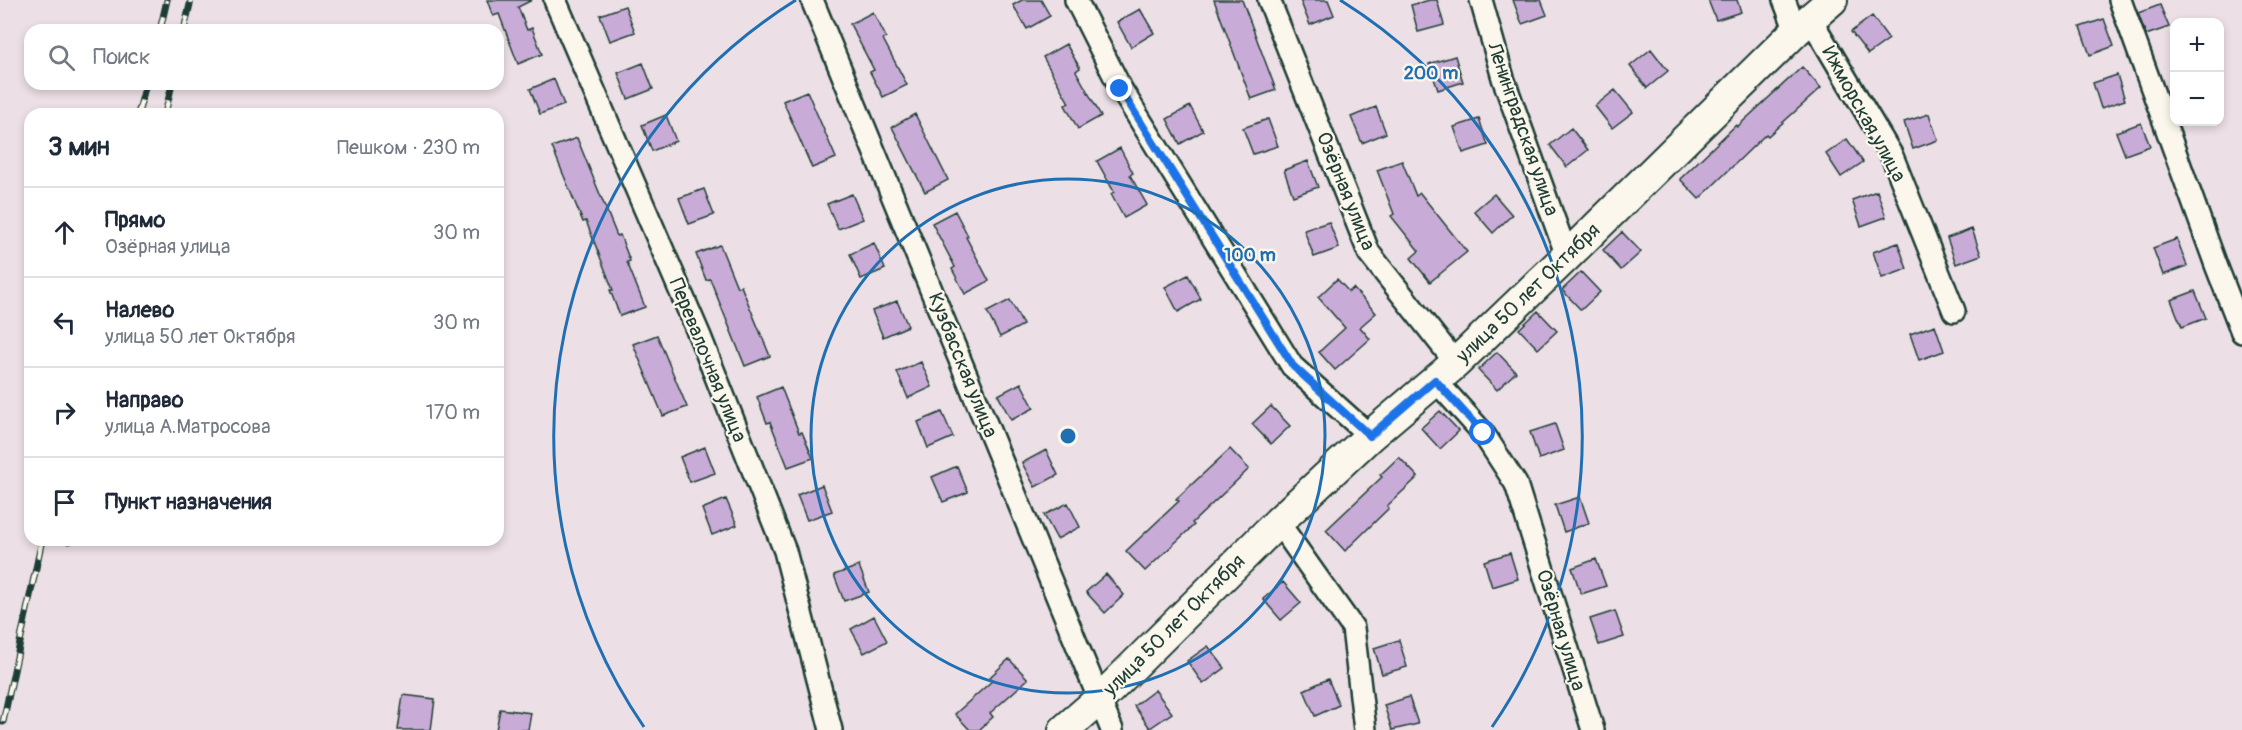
<!DOCTYPE html>
<html lang="ru">
<head>
<meta charset="utf-8">
<style>
  body { margin:0; font-family:Pangolin,sans-serif; background:#f2f2f3; color:#1f2937 }
  .controls { position:absolute; right:18px; top:18px; display:grid; overflow:hidden; border-radius:12px; box-shadow:0 3px 9px #0003 }
  .controls button { width:54px; height:54px; display:grid; place-items:center; padding:0; border:0; border-bottom:2px solid #e0e1e3; background:#fff; color:#1f2937; font:30px sans-serif }
  .stop { position:absolute; width:18px; height:18px; margin:-14px; border:4px solid #1a73e8; border-radius:50%; background:#fff }
  .stop.end { background:#1a73e8; border-color:#fff; box-shadow:0 2px 6px #0008 }
  .list { margin:0; padding:0; list-style:none }
  h2 { display:flex; justify-content:space-between; align-items:center; height:78px; margin:0; padding:0 24px; font-size:26px }
  h2 small { font-size:20px; font-weight:400; color:#747a83 }
  .list li { display:grid; grid-template-columns:39px 1fr auto; gap:18px; align-items:center; box-sizing:border-box; height:90px; padding:0 24px; border-top:2px solid #e0e1e3 }
  .list b { display:block; font-size:22px; white-space:nowrap }
  .list p { margin:0; font-size:20px; white-space:nowrap; color:#747a83 }
  .list em { font-size:20px; font-style:normal; color:#747a83 }
  .icon { flex:none; width:33px; height:33px; fill:none; stroke:currentColor; stroke-width:2; stroke-linecap:round; stroke-linejoin:round }
  .map { position:relative; flex:none; width:2242px; height:730px; overflow:hidden }
  .search { position:absolute; background:#fff; box-shadow:0 3px 9px #0003; left:24px; top:24px; width:480px; height:66px; display:flex; align-items:center; gap:15px; box-sizing:border-box; padding:0 21px; border-radius:18px; color:#747a83; font-size:22px }
  .panel { position:absolute; background:#fff; box-shadow:0 3px 9px #0003; left:24px; top:108px; width:480px; height:438px; border-radius:18px }
  .map>svg:first-child { display:block }
  .building { fill:#c9abd8; stroke:#1f3d34; stroke-width:1.5 }
  .lines { fill:none; stroke-linecap:round; stroke-linejoin:round }
  .street-casing { stroke:#1f3d34; stroke-width:26 }
  .secondary-casing { stroke:#1f3d34; stroke-width:34 }
  .street { stroke:#fbf7ec; stroke-width:21 }
  .secondary { stroke:#fbf7ec; stroke-width:30 }
  .rail-casing { stroke:#1f3d34; stroke-width:7 }
  .rail { stroke:#fbf7ec; stroke-width:4.5; stroke-dasharray:14; stroke-linecap:butt }
  .route { stroke:#1a73e8; stroke-width:8 }
  .ring { fill:none; stroke:#1f6fb2; stroke-width:3 }
  .labels { text-anchor:middle; dominant-baseline:central; stroke-width:4.5; stroke-linejoin:round; paint-order:stroke }
  .street-label { font-size:20px; fill:#1f3d34; stroke:#fbf7ec }
  .centre { fill:#1f6fb2; stroke:#fbf7ec; stroke-width:3 }
  .ring-label { font-size:18px; text-anchor:middle; font-weight:bold; fill:#1f6fb2; stroke:#fbf7ec; stroke-width:4.5; stroke-linejoin:round; paint-order:stroke }
</style>
</head>
<body>
<div class="map">
<svg width="2242" height="730" viewBox="0 0 2242 730">
  <rect width="100%" height="100%" fill="#ece0e6"/>
  <filter id="ink" filterUnits="userSpaceOnUse"><feTurbulence type="fractalNoise" baseFrequency=".0167" numOctaves="2"/><feDisplacementMap in="SourceGraphic" scale="12" xChannelSelector="R" yChannelSelector="G"/><feConvolveMatrix kernelMatrix="1 2 1 2 8 2 1 2 1" color-interpolation-filters="sRGB"/></filter>
  <g filter="url(#ink)">
    <path class="building" d="M487,0H532L518,7L527,30L532,28L542,54L518,64L499,14L493,16Z
      M1022,0H1041L1050,16L1027,29L1013,5Z
      M1214,0H1242L1276,90L1251,99Z
      M1300,0H1328L1334,15L1310,25Z
      M1430,0H1437L1444,25L1418,32L1411,5Z
      M1513,0H1541L1547,15L1522,24Z
      M1708,0H1737L1741,12L1716,20Z
      M2160,5L2169,27L2146,35L2138,13Z
      M625,6L635,32L610,41L600,15Z
      M1140,9L1154,33L1131,47L1117,22Z
      M873,12L886,37L883,39L907,85L883,97L870,72L874,70L850,24Z
      M1872,16L1889,39L1868,54L1851,32Z
      M2104,19L2114,46L2090,55L2080,27Z
      M1066,44L1080,68L1076,71L1101,116L1078,129L1065,105L1069,103L1043,57Z
      M1651,49L1668,71L1647,88L1630,66Z
      M1455,56L1463,82L1438,90L1429,64Z
      M643,63L653,89L628,99L618,73Z
      M1802,67L1821,88L1768,136L1766,134L1699,199L1680,179L1736,125L1737,127Z
      M2117,75L2125,100L2101,108L2093,83Z
      M554,79L564,105L540,114L530,89Z
      M1615,90L1633,112L1612,128L1595,106Z
      M807,91L836,158L812,168L783,101Z
      M1190,106L1203,131L1180,144L1167,119Z
      M1376,107L1386,133L1362,143L1351,117Z
      M915,114L948,180L925,192L892,127Z
      M1929,114L1938,140L1913,149L1904,122Z
      M666,115L676,141L652,151L642,125Z
      M1268,119L1278,146L1253,154L1243,128Z
      M1479,119L1488,145L1463,153L1454,127Z
      M2141,123L2150,146L2125,155L2116,132Z
      M1571,128L1588,150L1567,167L1550,145Z
      M577,138L617,236L620,235L630,261L627,262L645,307L620,316L610,290H613L586,221L583,222L552,147Z
      M1847,139L1863,162L1841,177L1826,154Z
      M1120,148L1133,173L1130,175L1147,205L1124,218L1111,194L1114,192L1097,161Z
      M1308,161L1318,187L1293,196L1284,170Z
      M1402,161L1416,196L1420,193L1467,252L1430,282L1411,258L1419,251L1391,216L1394,214L1377,170Z
      M704,189L714,215L689,224L679,198Z
      M1877,191L1886,217L1861,226L1852,200Z
      M852,194L863,219L838,229L827,204Z
      M1494,194L1512,215L1493,233L1474,211Z
      M955,211L968,236L966,237L989,281L965,294L952,269L955,267L932,223Z
      M1329,222L1339,248L1314,257L1304,230Z
      M1972,229L1981,255L1956,264L1947,238Z
      M1622,232L1641,252L1621,270L1603,250Z
      M2177,239L2187,266L2163,275L2153,248Z
      M874,243L885,269L861,279L850,254Z
      M1898,243L1907,269L1882,278L1873,252Z
      M720,245L737,287L741,286L770,356L745,366L710,279L706,280L696,254Z
      M1581,272L1600,292L1581,310L1562,290Z
      M1188,275L1201,299L1178,312L1165,287Z
      M1337,279L1349,292L1353,288L1376,313L1360,327L1370,339L1335,370L1319,352L1345,328L1318,297Z
      M2195,291L2206,318L2182,327L2171,300Z
      M1010,300L1023,325L1000,337L987,312Z
      M897,301L908,326L883,337L872,311Z
      M1538,311L1557,331L1538,349L1519,329Z
      M1935,325L1944,351L1919,360L1910,334Z
      M657,335L687,407L663,416L633,344Z
      M1497,352L1516,372L1497,390L1478,370Z
      M921,362L932,387L908,398L897,372Z
      M1021,383L1034,408L1011,420L998,395Z
      M781,387L799,433L802,432L813,458L788,467L770,422L767,423L757,397Z
      M1271,406L1290,426L1271,444L1252,424Z
      M1440,411L1459,431L1440,449L1421,428Z
      M942,412L953,437L928,448L918,422Z
      M1555,424L1564,450L1539,459L1530,432Z
      M705,447L715,473L690,482L680,457Z
      M1230,449L1249,469L1192,523L1194,525L1145,571L1126,551L1179,501L1176,499Z
      M1046,450L1058,475L1035,487L1022,463Z
      M1399,457L1418,477L1387,506L1389,508L1345,551L1326,530L1382,477L1380,475Z
      M957,466L968,492L943,502L932,477Z
      M822,485L832,511L807,520L797,495Z
      M1580,497L1589,523L1564,532L1555,505Z
      M726,499L737,525L712,535L702,509Z
      M1068,503L1080,527L1057,539L1044,515Z
      M1510,553L1518,579L1492,587L1484,561Z
      M1596,559L1606,586L1581,594L1572,568Z
      M859,566L869,592L844,601L834,575Z
      M1106,574L1124,595L1105,613L1086,592Z
      M1283,582L1301,603L1281,620L1263,599Z
      M1615,611L1624,637L1599,645L1590,619Z
      M874,616L887,641L864,653L851,629Z
      M1399,640L1407,667L1382,674L1374,648Z
      M1208,646L1225,668L1203,684L1187,661Z
      M1009,659L1028,679L990,713L993,717L979,730H970L955,714L993,680L990,677Z
      M1328,679L1339,705L1315,716L1304,690Z
      M1155,690L1172,713L1150,728L1134,706Z
      M403,695L435,699L431,730H398Z
      M1409,697L1418,724L1392,730L1384,705Z
      M500,709L531,713L528,730H496Z"/>
    <g class="lines">
      <defs>
        <path id="street" d="M555,0L701,339L785,551L831,730
          M812,0L1112,730
          M1076,0L1121,89L1292,366L1370,436
          M1269,0L1369,253L1456,363
          M1481,0L1503,78L1567,256
          M1784,0L1796,31
          M2120,0L2216,265L2242,332
          M1810,18L1892,156L1954,311
          M1435,380L1483,433L1516,484L1593,730
          M1278,522L1353,628L1365,730"/>
        <path id="secondary" d="M1064,730L1101,698L1278,522L1370,436L1456,363L1567,256L1796,31L1832,0"/>
      </defs>
      <use href="#street" class="street-casing"/>
      <use href="#secondary" class="secondary-casing"/>
      <use href="#street" class="street"/>
      <use href="#secondary" class="secondary"/>
      <defs>
        <path id="rail" d="M160,30L167,0
          M184,30L191,0
          M138,114L146,84
          M165,114L172,84
          M69,541V540
          M3,722L42,540"/>
      </defs>
      <use href="#rail" class="rail-casing"/>
      <use href="#rail" class="rail"/>
    </g>
  </g>
  <g class="lines" filter="url(#ink)">
    <path class="route" d="M1120,89L1293,366L1370,436L1435,380L1483,433"/>
  </g>
  <g class="ring">
    <circle cx="1068" cy="436" r="257"/>
    <path d="M644 727A514 514 0 0 1 796 0M1340 0A514 514 0 0 1 1492 727"/>
  </g>
  <g class="labels">
    <g class="street-label">
      <text transform="translate(1864 114) rotate(61)">Ижморская улица</text>
      <text transform="translate(1523 129) rotate(71)">Ленинградская улица</text>
      <text transform="translate(1346 191) rotate(68)">Озёрная улица</text>
      <text transform="translate(1528 293) rotate(-44)">улица 50 лет Октября</text>
      <text transform="translate(708 360) rotate(68)">Перевалочная улица</text>
      <text transform="translate(963 365) rotate(68)">Кузбасская улица</text>
      <text transform="translate(1174 625) rotate(-45)">улица 50 лет Октября</text>
      <text transform="translate(1561 630) rotate(73)">Озёрная улица</text>
    </g>
  </g>
  <circle cx="1068" cy="436" r="9" class="centre"/>
  <g class="ring-label">
    <text x="1431" y="79">200 m</text>
    <text x="1250" y="261">100 m</text>
  </g>
</svg>
<div class="controls">
<button>+</button>
<button>−</button>
</div>
<div class="stop" style="left:1483px;top:433px"></div>
<div class="stop end" style="left:1120px;top:89px"></div>
<div class="search"><svg class="icon" aria-label="search" viewBox="0 0 24 24"><circle cx="10" cy="10" r="6"/><path d="M15 15l6 6"/></svg>Поиск</div>
<section class="panel">
<h2>3 мин<small>Пешком · 230 m</small></h2>
<ul class="list">
<li><svg class="icon" aria-label="ahead" viewBox="0 0 24 24"><path d="M12 20V5M6 11l6-6 6 6"/></svg><div><b>Прямо</b><p>Озёрная улица</p></div><em>30 m</em></li>
<li><svg class="icon" aria-label="left" viewBox="0 0 24 24"><path d="M17 20v-9H6M10 6l-5 5 5 5"/></svg><div><b>Налево</b><p>улица 50 лет Октября</p></div><em>30 m</em></li>
<li><svg class="icon" aria-label="right" viewBox="0 0 24 24"><path d="M7 20v-9h11M14 6l5 5-5 5"/></svg><div><b>Направо</b><p>улица А.Матросова</p></div><em>170 m</em></li>
<li><svg class="icon" aria-label="arrive" viewBox="0 0 24 24"><path d="M6 21V4h12l-3 4 3 4H6"/></svg><div><b>Пункт назначения</b></div></li>
</ul>
</section>
</div>
</body>
</html>
